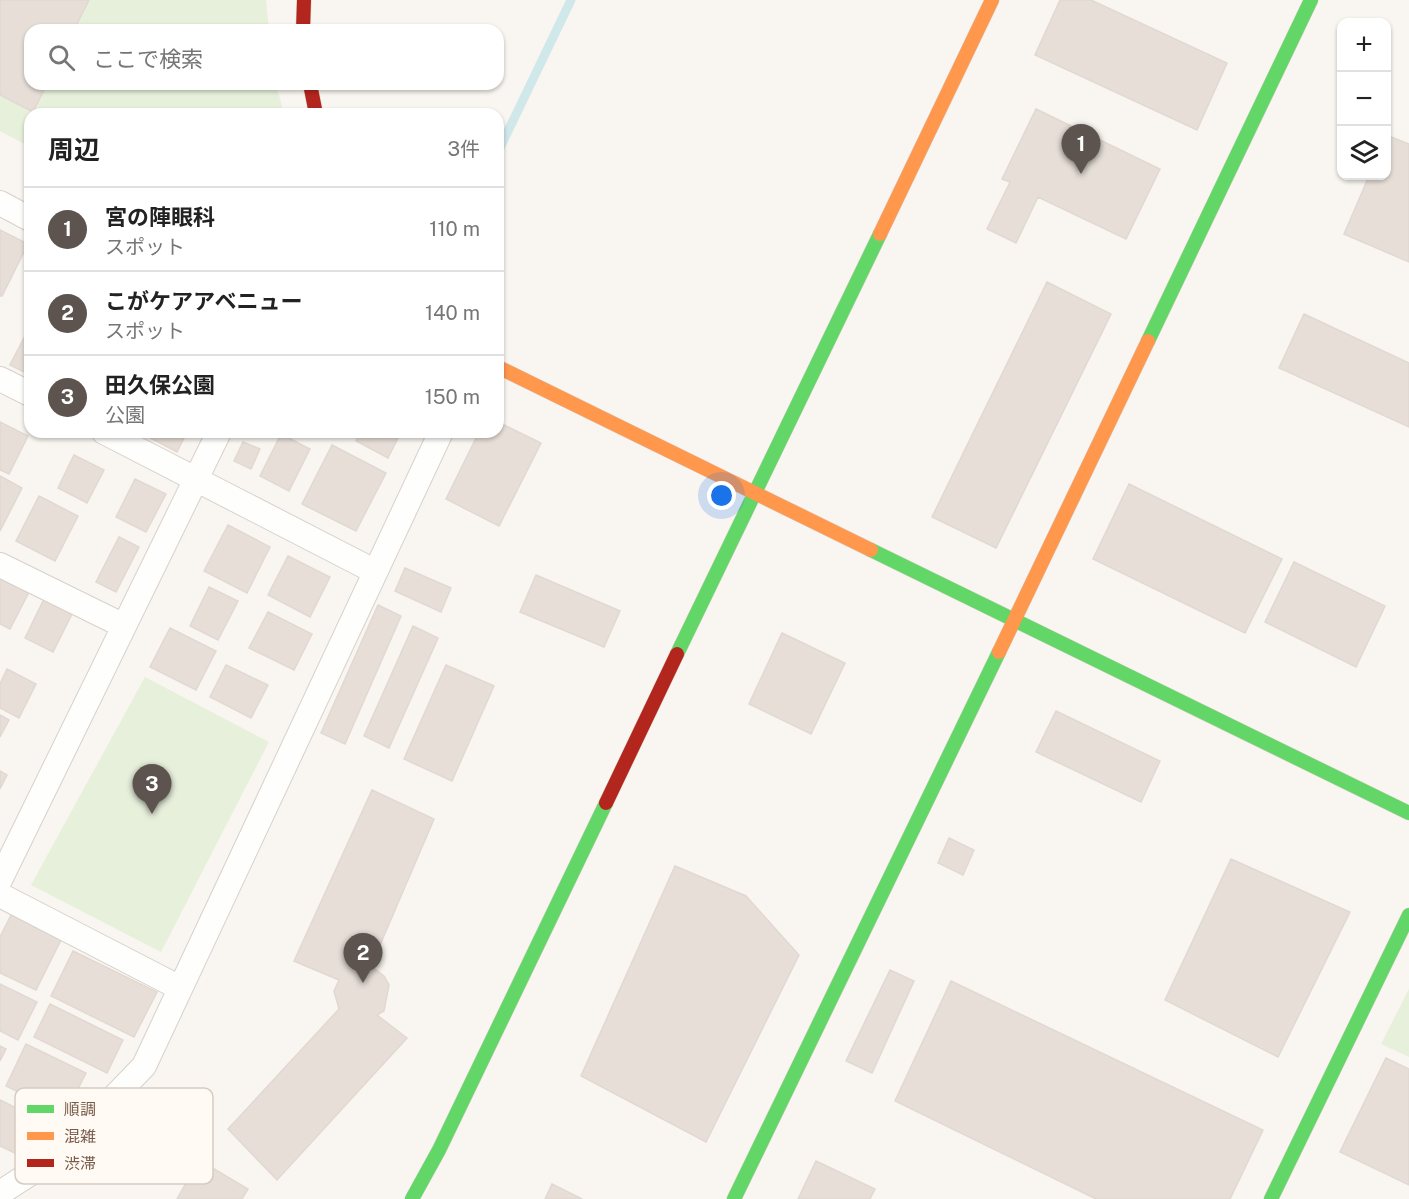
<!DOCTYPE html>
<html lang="ja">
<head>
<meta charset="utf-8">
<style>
  body { margin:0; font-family:"Public Sans","Noto Sans JP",sans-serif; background:#f2f2f2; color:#222 }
  .controls { position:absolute; right:18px; top:18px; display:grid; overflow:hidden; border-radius:12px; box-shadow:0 2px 4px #0004 }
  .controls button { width:54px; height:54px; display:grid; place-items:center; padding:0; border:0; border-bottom:2px solid #e0e0e0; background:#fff; color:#222; font:30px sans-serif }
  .you { position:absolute; left:722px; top:496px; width:21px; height:21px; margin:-15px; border:4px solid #fff; border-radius:50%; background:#1a73e8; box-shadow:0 0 0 9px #1a73e833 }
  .badge { display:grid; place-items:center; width:39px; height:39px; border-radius:50%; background:#5d544f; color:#fff; font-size:20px; font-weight:700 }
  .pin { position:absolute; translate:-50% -50px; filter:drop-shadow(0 2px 3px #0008) }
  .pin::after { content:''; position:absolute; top:32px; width:21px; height:18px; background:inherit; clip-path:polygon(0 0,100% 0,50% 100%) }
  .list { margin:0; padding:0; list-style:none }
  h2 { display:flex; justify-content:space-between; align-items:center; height:78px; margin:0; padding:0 24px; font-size:26px }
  h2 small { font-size:20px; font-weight:400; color:#767676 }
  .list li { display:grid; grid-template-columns:39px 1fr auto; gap:18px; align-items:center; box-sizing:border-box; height:84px; padding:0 24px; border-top:2px solid #e0e0e0 }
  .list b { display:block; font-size:22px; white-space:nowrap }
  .list p { margin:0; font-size:20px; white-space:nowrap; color:#767676 }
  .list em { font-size:20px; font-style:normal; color:#767676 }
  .icon { flex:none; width:33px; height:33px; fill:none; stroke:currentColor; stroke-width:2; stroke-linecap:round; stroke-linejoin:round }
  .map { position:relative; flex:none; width:1409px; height:1199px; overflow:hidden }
  .search { position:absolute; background:#fff; box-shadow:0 2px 4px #0004; left:24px; top:24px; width:480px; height:66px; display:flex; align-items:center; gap:15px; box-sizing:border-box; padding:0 21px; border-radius:18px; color:#767676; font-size:22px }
  .panel { position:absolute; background:#fff; box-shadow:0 2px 4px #0004; left:24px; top:108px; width:480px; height:330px; border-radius:18px }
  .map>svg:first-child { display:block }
  .green { fill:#e7f0db }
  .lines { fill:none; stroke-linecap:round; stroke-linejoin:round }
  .stream { stroke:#d0e8ea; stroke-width:9 }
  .building { fill:#e6ded7; stroke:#e2d8d2; stroke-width:1.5 }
  .street-casing { stroke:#d7d1cb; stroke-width:26 }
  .fast-casing { stroke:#d9d2cb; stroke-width:15 }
  .slow-casing { stroke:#d9d2cb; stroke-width:15 }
  .jam-casing { stroke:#d9d2cb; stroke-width:15 }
  .street { stroke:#fefefd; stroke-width:24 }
  .fast { stroke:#63d668; stroke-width:14 }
  .slow { stroke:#ff974d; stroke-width:14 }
  .jam { stroke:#b3261e; stroke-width:14 }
  .key { fill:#fffaf3; stroke:#d7cbc1; stroke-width:1.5 }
  .key-label { font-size:16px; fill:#7a5c4d }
</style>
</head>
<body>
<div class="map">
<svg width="1409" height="1199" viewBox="0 0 1409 1199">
  <rect width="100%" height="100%" fill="#f9f5f0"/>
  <path class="green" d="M0,0H266L269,30H30V84H276L284,114H30V147L0,131Z
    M145,677L269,742L161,952L31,885Z
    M1409,989V1057L1381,1044Z"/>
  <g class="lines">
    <path class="stream" d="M498,152L571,0"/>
  </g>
  <path class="building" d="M0,0H89L74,30H30V84H47L33,112L0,95Z
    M1060,0H1091L1227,63L1197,130L1035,55Z
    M1036,109L1160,169L1126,239L1038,197L1016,243L987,229L1010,182L1002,179Z
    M1386,135L1409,144V262L1344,234L1369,176H1386Z
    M0,230L28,244L2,296H0Z
    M1047,282L1111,314L996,548L932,517Z
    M1304,314L1409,363V427L1279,368Z
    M30,326V375L10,365Z
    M0,422L28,436L9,474L0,470Z
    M498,422L541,443L499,526L446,499L479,432H498Z
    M139,432H187L177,452Z
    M360,432H401L388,458L356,441Z
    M281,434L310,449L289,491L260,476Z
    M243,442L260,449L251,469L234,461Z
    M332,445L386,473L356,531L302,504Z
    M74,455L104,470L87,503L58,488Z
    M0,476L22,488L0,531Z
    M135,479L166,494L146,532L116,517Z
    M1129,484L1282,559L1245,633L1093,559Z
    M39,496L78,516L55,561L16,541Z
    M228,525L270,547L247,593L204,571Z
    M119,537L139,547L116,592L96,582Z
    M288,556L330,577L310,617L268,595Z
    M1294,562L1385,606L1356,667L1265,622Z
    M405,568L451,588L441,612L395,591Z
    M536,575L620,611L604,647L520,612Z
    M0,578L29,592L10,629L0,624Z
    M209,587L238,601L218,640L190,626Z
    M44,599L72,614L53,652L25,638Z
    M378,605L401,616L345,744L321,733Z
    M268,612L312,634L294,670L249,648Z
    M413,626L438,638L389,748L364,736Z
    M170,628L216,651L196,690L150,667Z
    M782,633L845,663L811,734L749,704Z
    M226,665L268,685L251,718L210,697Z
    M446,665L494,686L452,781L404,759Z
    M7,669L36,684L19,718L0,708V684Z
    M1056,711L1160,761L1141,802L1036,752Z
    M0,715L9,720L0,737Z
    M0,771L7,775L0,789Z
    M372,790L434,819L371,966L384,976L389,985L384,1011L377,1015L407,1038L277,1180L228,1129L339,1009L334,991L339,980L294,961Z
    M949,838L974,850L963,875L938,863Z
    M1231,859L1350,912L1278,1057L1165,1000Z
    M675,866L746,896L799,955L706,1142L581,1076Z
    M12,913L62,938L36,990L0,973V937Z
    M73,951L157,992L134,1037L51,996Z
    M890,970L914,981L872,1073L846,1061Z
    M951,981L1263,1130L1230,1199H1096L895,1101Z
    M0,984L37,1002L18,1040L0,1031Z
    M50,1004L123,1040L107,1073L34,1037Z
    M26,1044L86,1073L65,1115L6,1086Z
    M0,1046L6,1049L0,1061Z
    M1386,1058L1409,1069V1185L1340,1152Z
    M0,1100L47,1123L29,1160L0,1146Z
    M199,1160L248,1189L242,1199H177Z
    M816,1161L875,1189L870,1199H798Z
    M552,1184L582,1199H545Z"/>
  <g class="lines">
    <defs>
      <path id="street" d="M0,203L30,219
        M0,379L30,394
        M104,432L374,571
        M0,565L124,626
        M0,880L219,432
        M0,895L180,988
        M0,1193L57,1156L144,1066L441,432"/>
      <path id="fast" d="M1148,341L1311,0
        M871,550L1409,813
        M677,654L880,234
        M412,1199L439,1150L606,803
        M734,1199L999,652
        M1271,1199L1409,915"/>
      <path id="slow" d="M880,234L992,0
        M498,367L871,550
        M999,652L1148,341"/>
      <path id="jam" d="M303,30L304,0
        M310,84L316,114
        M606,803L677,654"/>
    </defs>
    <use href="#street" class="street-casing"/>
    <use href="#fast" class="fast-casing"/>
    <use href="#slow" class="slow-casing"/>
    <use href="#jam" class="jam-casing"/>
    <use href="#street" class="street"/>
    <use href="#fast" class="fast"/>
    <use href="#slow" class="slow"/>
    <use href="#jam" class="jam"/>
  </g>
  <rect x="15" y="1088" width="198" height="96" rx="9" class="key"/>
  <rect x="27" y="1105" width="27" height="8" fill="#63d668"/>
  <rect x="27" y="1132" width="27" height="8" fill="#ff974d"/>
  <rect x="27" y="1159" width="27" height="8" fill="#b3261e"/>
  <g class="key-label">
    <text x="64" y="1115">順調</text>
    <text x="64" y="1142">混雑</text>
    <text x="64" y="1169">渋滞</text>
  </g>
</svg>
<div class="controls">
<button>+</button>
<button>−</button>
<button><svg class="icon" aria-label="layers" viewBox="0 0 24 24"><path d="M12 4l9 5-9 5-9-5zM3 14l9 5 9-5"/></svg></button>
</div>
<div class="you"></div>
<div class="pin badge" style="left:1081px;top:174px">1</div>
<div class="pin badge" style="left:363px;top:983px">2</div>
<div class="pin badge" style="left:152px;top:814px">3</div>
<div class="search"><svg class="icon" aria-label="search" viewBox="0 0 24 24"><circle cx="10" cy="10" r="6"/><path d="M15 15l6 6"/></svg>ここで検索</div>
<section class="panel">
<h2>周辺<small>3件</small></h2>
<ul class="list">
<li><span class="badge">1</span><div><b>宮の陣眼科</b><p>スポット</p></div><em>110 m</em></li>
<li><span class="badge">2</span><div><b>こがケアアベニュー</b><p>スポット</p></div><em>140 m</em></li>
<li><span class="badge">3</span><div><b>田久保公園</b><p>公園</p></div><em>150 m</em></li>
</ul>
</section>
</div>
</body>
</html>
